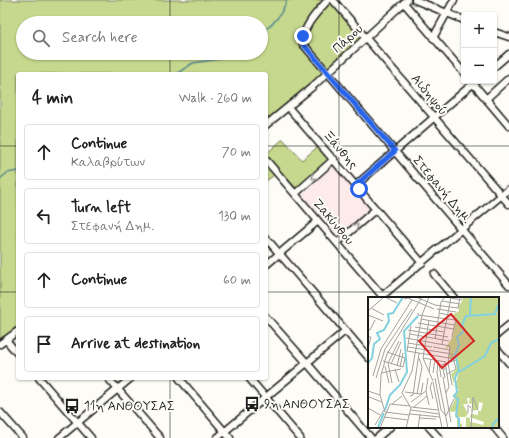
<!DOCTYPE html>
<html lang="en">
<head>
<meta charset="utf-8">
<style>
  body { margin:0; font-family:Mynerve,sans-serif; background:#f2f2f2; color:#222 }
  .controls { position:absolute; right:12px; top:12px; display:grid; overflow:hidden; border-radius:4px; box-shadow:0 1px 3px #0004 }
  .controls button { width:36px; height:36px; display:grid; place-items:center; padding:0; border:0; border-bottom:1px solid #e0e0e0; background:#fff; color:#222; font:20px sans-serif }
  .stop { position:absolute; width:12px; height:12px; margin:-9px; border:3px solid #2563eb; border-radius:50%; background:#fff }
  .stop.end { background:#2563eb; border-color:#fff; box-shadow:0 1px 4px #0008 }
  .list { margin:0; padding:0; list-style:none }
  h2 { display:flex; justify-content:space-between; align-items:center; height:52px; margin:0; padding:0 16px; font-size:17px }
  h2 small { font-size:13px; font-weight:400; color:#767676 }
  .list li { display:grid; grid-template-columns:26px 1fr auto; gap:12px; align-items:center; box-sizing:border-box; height:56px; margin:0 8px 8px; padding:0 8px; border:1px solid #e0e0e0; border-radius:4px }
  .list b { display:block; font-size:15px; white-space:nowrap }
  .list p { margin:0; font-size:13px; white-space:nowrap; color:#767676 }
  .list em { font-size:13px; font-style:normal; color:#767676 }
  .icon { flex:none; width:22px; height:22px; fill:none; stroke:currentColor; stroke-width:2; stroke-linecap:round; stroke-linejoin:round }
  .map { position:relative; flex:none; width:509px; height:438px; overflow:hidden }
  .search { position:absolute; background:#fff; box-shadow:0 1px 3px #0004; left:16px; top:16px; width:252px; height:44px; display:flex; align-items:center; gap:10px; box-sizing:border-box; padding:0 14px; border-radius:22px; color:#767676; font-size:15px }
  .panel { position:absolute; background:#fff; box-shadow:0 1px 3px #0004; left:16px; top:72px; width:252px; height:308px; border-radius:4px }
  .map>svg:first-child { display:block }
  .built { fill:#fdebec }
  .green { fill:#c6d88d; stroke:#717a54; fill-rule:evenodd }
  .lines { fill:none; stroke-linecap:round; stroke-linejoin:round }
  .stream { stroke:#598992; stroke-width:1.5 }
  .minor-casing { stroke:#1c1c1c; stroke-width:9 }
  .minor { stroke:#fdfcf7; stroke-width:6 }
  .oneway { stroke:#989794 }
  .route { stroke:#2563eb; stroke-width:5 }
  .grid { fill:none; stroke:#1c1c1c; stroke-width:1; stroke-opacity:0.55 }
  .labels { text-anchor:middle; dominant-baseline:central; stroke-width:4; stroke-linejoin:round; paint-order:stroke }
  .street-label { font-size:13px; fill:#1c1c1c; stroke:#fdfcf7 }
  .poi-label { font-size:13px; fill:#1c1c1c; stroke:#fdfcf7; text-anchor:start }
  .inset-river { fill:none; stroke:#82d1e0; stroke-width:2 }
  .inset-road { fill:none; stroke:#a3a29f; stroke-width:1 }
  .view { fill:#d62828; fill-opacity:0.15; stroke:#d62828; stroke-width:2 }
  .inset-edge { fill:none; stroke:#1c1c1c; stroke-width:2 }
</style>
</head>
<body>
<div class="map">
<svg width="509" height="438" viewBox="0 0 509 438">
  <rect width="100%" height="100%" fill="#fdfcf7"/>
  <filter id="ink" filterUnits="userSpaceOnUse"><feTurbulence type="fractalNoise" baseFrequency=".025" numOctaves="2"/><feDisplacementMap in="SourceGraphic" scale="8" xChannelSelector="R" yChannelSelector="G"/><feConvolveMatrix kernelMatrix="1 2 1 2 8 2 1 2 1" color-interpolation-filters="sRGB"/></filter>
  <g filter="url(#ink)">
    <path class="built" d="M334,164L373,209L339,238L301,193Z"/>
    <path class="green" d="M0,0H330L362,37L308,89L266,124V74H18V326L0,341ZM23,23H261V53H23Z
      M283,139L302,160L320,145L332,158L297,189L280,171L266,181V154Z"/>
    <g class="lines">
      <path class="stream" d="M261,32C274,25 282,14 287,0
        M176,74L193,63L220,59L232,53
        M0,179L7,173L18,171"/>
      <defs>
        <path id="minor" d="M328,0C318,11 301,28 303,44L509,285
          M333,0L509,204
          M415,0L464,20
          M404,3L464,73
          M494,32L509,37
          M433,38L454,0
          M494,67L509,54
          M471,81L509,126
          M486,99L509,78
          M288,107L422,263
          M266,125L311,88L407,0
          M266,160L384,298
          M356,185L476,81
          M295,194L334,159
          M266,238L369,358
          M337,243L376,209
          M266,265L318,221
          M434,274L454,298
          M382,296L509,189
          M266,317L307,363L371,438
          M498,334L509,325
          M6,340L18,354
          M0,344L18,331
          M498,350L509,363
          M39,378L91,438
          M108,378L160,438
          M179,378L230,438
          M249,378L300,438
          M0,412L23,438
          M429,427L439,438
          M494,427L503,438
          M59,438L131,378
          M217,438L345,331
          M377,438L390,427"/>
      </defs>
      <use href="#minor" class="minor-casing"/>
      <use href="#minor" class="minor"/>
    </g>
    <defs><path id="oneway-chevron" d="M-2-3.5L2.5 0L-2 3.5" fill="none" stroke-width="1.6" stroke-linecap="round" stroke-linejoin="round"/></defs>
    <g class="oneway">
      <use href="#oneway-chevron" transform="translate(314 177) rotate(139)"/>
      <use href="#oneway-chevron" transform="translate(356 226) rotate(-40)"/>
    </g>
  </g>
  <g class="lines" filter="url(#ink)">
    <path class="route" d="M303,36V44L395,151L356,185L359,189"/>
  </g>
  <path class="grid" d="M170,0V23M339,0V438M170,53V74M0,146H18M266,146H509M0,292H18M266,292H509M170,378V438"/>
  <defs>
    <symbol id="bus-bare" viewBox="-9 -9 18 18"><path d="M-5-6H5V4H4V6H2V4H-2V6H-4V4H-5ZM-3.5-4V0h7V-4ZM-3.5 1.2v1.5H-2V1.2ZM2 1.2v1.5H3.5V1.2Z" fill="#1c1c1c" stroke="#fdfcf7" stroke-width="2.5" paint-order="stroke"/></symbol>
  </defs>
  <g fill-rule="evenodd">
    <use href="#bus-bare" x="241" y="393" width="22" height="22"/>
    <use href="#bus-bare" x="61" y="395" width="22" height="22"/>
  </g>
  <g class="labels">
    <g class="street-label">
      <text transform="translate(348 39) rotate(-42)">Πάρου</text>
      <text transform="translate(429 95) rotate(50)">Αιδηψού</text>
      <text transform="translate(340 150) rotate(49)">Ξάνθης</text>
      <text transform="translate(442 190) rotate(50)">Στεφανή Δημ.</text>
      <text transform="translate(333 222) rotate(50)">Ζακύνθου</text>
    </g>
    <g class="poi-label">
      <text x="264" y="404">9η ΑΝΘΟΥΣΑΣ</text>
      <text x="84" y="406">11η ΑΝΘΟΥΣΑΣ</text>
    </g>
  </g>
  <g transform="translate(368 297)">
    <rect width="131" height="131" fill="#fdfcf7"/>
    <path d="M92,0H131V131H98V120H89L91,126L94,127V130L89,131V112L86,115L81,114L87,103L85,98L91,93L87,90L91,75L86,79V88L84,89L86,87L83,77L88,73L89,61H81V50L77,52L85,39L88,21L85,20L86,17L91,14L90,10L95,3ZM99,101H102L101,106L105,107L103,114L110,113L111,105L115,106L113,114H110V118L103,117L102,120L116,125L115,128L102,125V121L97,120L100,117L95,107H100Z" fill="#c6d88d" fill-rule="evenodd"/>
    <path class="inset-river" d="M102,18L103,0M0,66L4,61L6,47L12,42L9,36L16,33L21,24L20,17L25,16L35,0M91,75L117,59L123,46L131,42M17,113L22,98L32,88L39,75L36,34L50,19M10,130L16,116M91,131V122L88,119L90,102L86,99L89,95L87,81L91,73L87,57L91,48L89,40L96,34L94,28L98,19L127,17L131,6M124,131L125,127L131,121"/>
    <path class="inset-road" d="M17,0L29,6M48,0L67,8L90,11L92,0M77,0L94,3M36,2L40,1L66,12M74,4L92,7M3,11L16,18M69,12L88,15M0,14L16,0M50,16V18L87,23M71,16L85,19M0,18L15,24M53,22L86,28M61,23L55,61L65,84M50,26L86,32M43,29L39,54L87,62M47,30L76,35M0,33H2L7,23M40,33L80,40M42,37L81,44M0,40H3L0,51M84,40L88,21M38,41L82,49L80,66L84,88M67,42L73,5L77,0M40,46L64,50M74,47L83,0M40,50L84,57L88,72L79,77M65,50L82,53M55,61L78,65M15,64L35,70L37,61L19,55M70,64L69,76L80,131M77,65L81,90L78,96M71,66L73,80M23,67L33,45M17,69L21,86M29,69L33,52M71,69L88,63M32,70L35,56M27,72L31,85M61,75L63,62M13,76L33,72M65,76L67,63M5,79L13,52L44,3M75,80L83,125M8,81L17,52L44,12M60,81L58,94L61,108M67,81L73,113M77,81L75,72H78M64,85L62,90L65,102M65,85L74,131M24,86L20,66L31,44M0,94L12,98M37,95L53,97L55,86M49,97L54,70L51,61M42,99L45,98L51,56M1,100L14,105M43,105L58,94M24,107L34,99M43,110L70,113M46,110L59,99M0,111L12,118M43,113L71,117M73,113L78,119L86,102M17,115L12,98L13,78L19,57L54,0M17,115L41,118M100,116V108L103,111M42,117L72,120M16,120L40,123M52,121L68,122M7,128L16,113M12,131L22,107L42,109M38,131L43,111L34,96L44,74L54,18L61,0M50,131L52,117M103,131L105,100L110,113"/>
    <path class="view" d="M83,17L106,44L74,71L51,44Z"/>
    <rect width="131" height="131" class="inset-edge"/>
  </g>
</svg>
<div class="controls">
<button>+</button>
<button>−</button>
</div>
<div class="stop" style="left:359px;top:189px"></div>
<div class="stop end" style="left:303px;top:36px"></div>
<div class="search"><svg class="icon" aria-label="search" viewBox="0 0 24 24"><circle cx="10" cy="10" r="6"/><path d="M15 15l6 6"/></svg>Search here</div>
<section class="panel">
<h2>4 min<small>Walk · 260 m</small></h2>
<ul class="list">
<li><svg class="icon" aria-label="ahead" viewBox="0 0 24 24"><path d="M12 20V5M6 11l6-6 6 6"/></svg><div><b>Continue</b><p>Καλαβρύτων</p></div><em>70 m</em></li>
<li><svg class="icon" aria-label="left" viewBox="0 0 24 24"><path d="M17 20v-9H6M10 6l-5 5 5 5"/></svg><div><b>Turn left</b><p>Στεφανή Δημ.</p></div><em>130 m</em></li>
<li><svg class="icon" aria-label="ahead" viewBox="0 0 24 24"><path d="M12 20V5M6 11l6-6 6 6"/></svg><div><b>Continue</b></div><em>60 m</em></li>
<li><svg class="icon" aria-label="arrive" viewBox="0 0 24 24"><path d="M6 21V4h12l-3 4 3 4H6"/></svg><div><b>Arrive at destination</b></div></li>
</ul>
</section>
</div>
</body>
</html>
